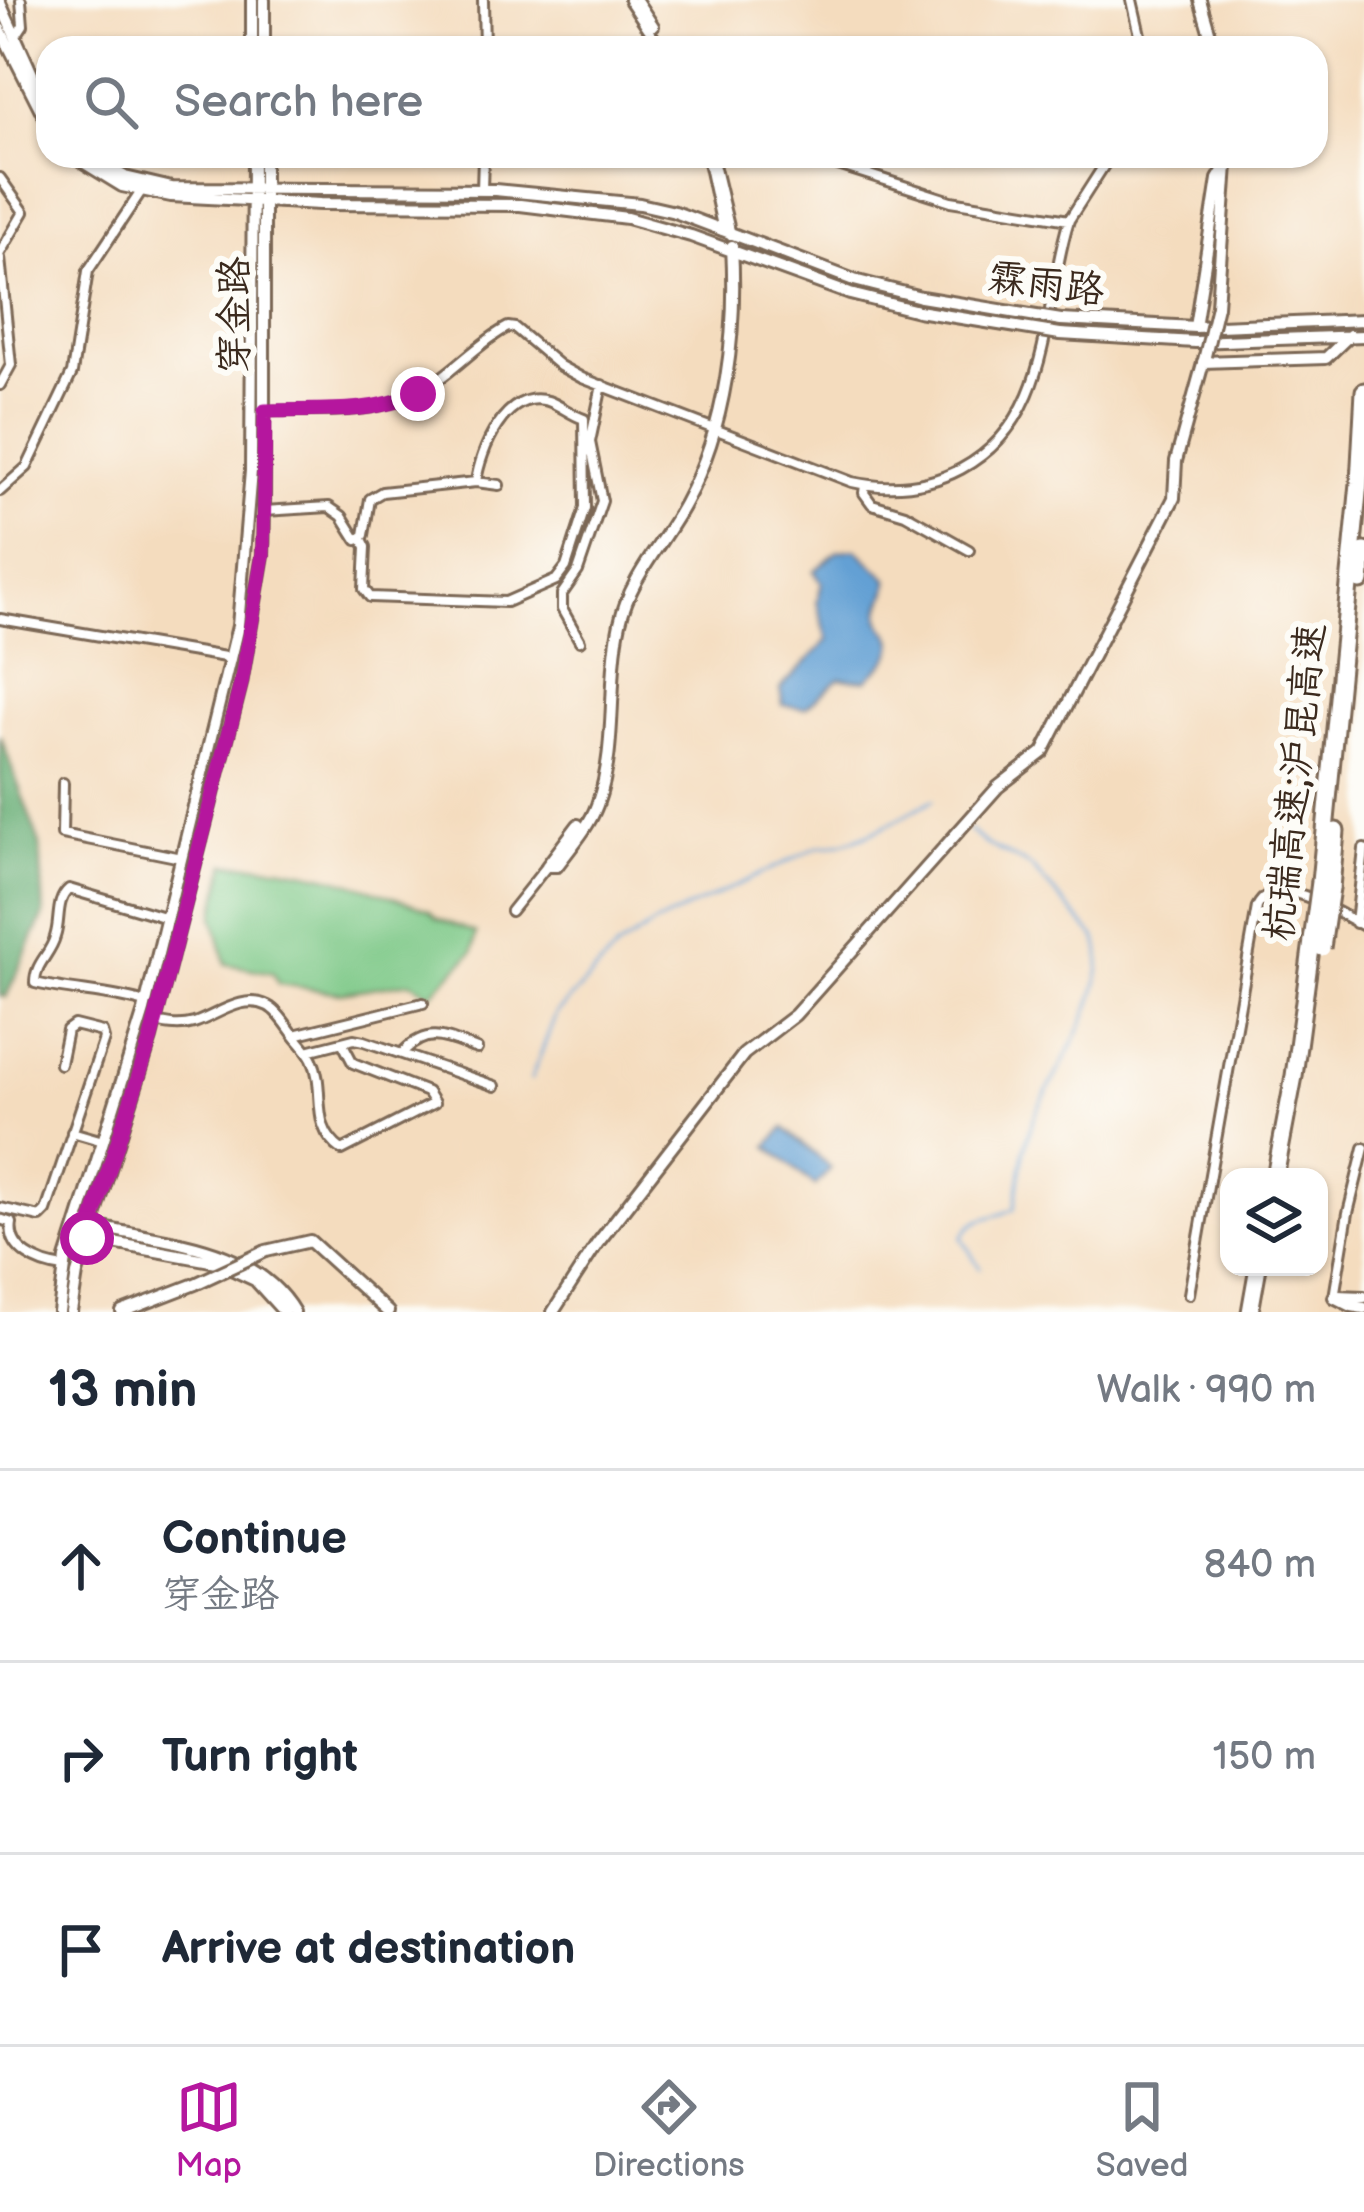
<!DOCTYPE html>
<html lang="en">
<head>
<meta charset="utf-8">
<style>
  body { margin:0; font-family:"Balsamiq Sans","LXGW WenKai TC",sans-serif; background:#f6f6f7; color:#1f2937 }
  .controls { position:absolute; right:36px; bottom:36px; display:grid; overflow:hidden; border-radius:24px; box-shadow:0 3px 9px #0004 }
  .controls button { width:108px; height:108px; display:grid; place-items:center; padding:0; border:0; border-bottom:3px solid #e0e1e3; background:#fff; color:#1f2937; font:60px sans-serif }
  .stop { position:absolute; width:36px; height:36px; margin:-27px; border:9px solid #b5179e; border-radius:50%; background:#fff }
  .stop.end { background:#b5179e; border-color:#fff; box-shadow:0 3px 12px #0008 }
  .list { margin:0; padding:0; list-style:none }
  h2 { display:flex; justify-content:space-between; align-items:center; height:156px; margin:0; padding:0 48px; font-size:51px }
  h2 small { font-size:39px; font-weight:400; color:#747a83 }
  .list li { display:grid; grid-template-columns:78px 1fr auto; gap:36px; align-items:center; box-sizing:border-box; height:192px; padding:0 48px; border-top:3px solid #e0e1e3 }
  .list b { display:block; font-size:45px; white-space:nowrap }
  .list p { margin:0; font-size:39px; white-space:nowrap; color:#747a83 }
  .list em { font-size:39px; font-style:normal; color:#747a83 }
  .icon { flex:none; width:66px; height:66px; fill:none; stroke:currentColor; stroke-width:2; stroke-linecap:round; stroke-linejoin:round }
  .map { position:relative; flex:none; width:1364px; height:1312px; overflow:hidden }
  .search { position:absolute; background:#fff; box-shadow:0 3px 9px #0004; left:36px; right:36px; top:36px; height:132px; display:flex; align-items:center; gap:30px; box-sizing:border-box; padding:0 42px; border-radius:36px; color:#747a83; font-size:45px }
  .sheet { height:732px; background:#fff }
  nav { display:flex; justify-content:space-around; align-items:center; box-sizing:border-box; height:168px; border-top:3px solid #e0e1e3; background:#fff; font-size:33px; color:#747a83 }
  nav a { display:grid; justify-items:center; gap:6px }
  nav .on { color:#b5179e }
  .map>svg:first-child { display:block }
  .green { fill:#7ac785; stroke:#5a7852; stroke-width:3 }
  .forest { fill:#63ac72; stroke:#4f6b48; stroke-width:3 }
  .water { fill:#63a0d4; stroke:#4f6579; stroke-width:3 }
  .lines { fill:none; stroke-linecap:round; stroke-linejoin:round }
  .stream { stroke:#63a0d4; stroke-width:3 }
  .street-casing { stroke:#7c6856; stroke-width:14 }
  .secondary-casing { stroke:#7c6856; stroke-width:16 }
  .highway-casing { stroke:#7c6856; stroke-width:21 }
  .street { stroke:#fff; stroke-width:8 }
  .secondary { stroke:#fff; stroke-width:10 }
  .highway { stroke:#fff; stroke-width:15 }
  .secondary-bridge-casing { stroke:#7c6856; stroke-width:16; stroke-linecap:butt }
  .highway-bridge-casing { stroke:#7c6856; stroke-width:21; stroke-linecap:butt }
  .secondary-bridge { stroke:#fff; stroke-width:10 }
  .highway-bridge { stroke:#fff; stroke-width:15 }
  .route { stroke:#b5179e; stroke-width:15 }
  .labels { text-anchor:middle; dominant-baseline:central; stroke-width:12; stroke-linejoin:round; paint-order:stroke }
  .street-label { font-size:39px; fill:#3b2a1e; stroke:#fdfcf7 }
</style>
</head>
<body>
<div class="map">
<svg width="1364" height="1312" viewBox="0 0 1364 1312">
  <rect width="100%" height="100%" fill="#fdfcf7"/>
  <filter id="ink" filterUnits="userSpaceOnUse"><feTurbulence type="fractalNoise" baseFrequency=".00833" numOctaves="2"/><feDisplacementMap in="SourceGraphic" scale="24" xChannelSelector="R" yChannelSelector="G"/><feConvolveMatrix kernelMatrix="1 2 1 2 8 2 1 2 1" color-interpolation-filters="sRGB"/></filter>
  <filter id="wash" filterUnits="userSpaceOnUse"><feTurbulence type="fractalNoise" baseFrequency=".004" numOctaves="4" result="noise"/><feDisplacementMap in="SourceGraphic" scale="48" xChannelSelector="R" yChannelSelector="G"/><feGaussianBlur stdDeviation="2.7" result="paint"/><feColorMatrix in="noise" values="0 0 0 0 0 0 0 0 0 0 0 0 0 0 0 0 0 1.4 0 .05"/><feComposite in="paint" operator="in"/></filter>
  <g filter="url(#wash)">
    <rect width="100%" height="100%" fill="#f4dcbe"/>
    <path class="green" d="M226,864C302,864 358,883 429,910L436,918L476,933L473,952L431,994L411,982L340,993L278,984L273,973L226,964L214,917Z"/>
    <path class="forest" d="M0,735L40,844L44,915L6,997L0,996Z"/>
    <path class="water" d="M856,549L888,579C890,594 879,602 880,616C881,629 891,631 893,642C897,655 874,672 867,680L840,678L805,708L783,705L780,689L828,640L817,602L822,583L814,571L838,551Z
      M784,1128L831,1168L815,1186L768,1146Z"/>
    <g class="lines">
      <path class="stream" d="M969,830L986,844L1030,866L1096,938C1116,982 1059,1067 1038,1109C1023,1139 1021,1176 1015,1208C996,1220 973,1214 962,1238L980,1268
        M531,1079L556,1014L617,949L653,925L818,847C860,844 896,820 933,800"/>
    </g>
  </g>
  <g filter="url(#ink)">
    <g class="lines">
      <defs>
        <path id="street" d="M483,0L484,48
          M629,0L661,48
          M637,0L654,26
          M1132,0L1143,48
          M15,37L23,25L21,0
          M712,156L731,235
          M810,156L951,201L1069,220L1110,156
          M707,157L723,231
          M0,178L24,212L0,253
          M482,190L483,156
          M0,258L11,365L0,385
          M265,411C327,409 386,419 439,379C462,363 483,340 508,327L515,328L560,366L582,378L852,482C889,490 927,487 961,469C1055,418 1041,309 1069,220
          M865,485L864,493L872,504L905,514L969,550
          M0,491L27,467L72,373L88,271L140,193
          M264,511L329,507L342,516L357,540L364,535L370,499L382,492L476,482L499,485
          M362,539L366,547L364,589L370,597L506,602L556,580L566,567L585,508L584,419C571,415 560,405 548,401C505,388 480,452 476,482
          M0,619L231,658
          M580,641L562,609V594L578,571L602,501L590,442L602,385
          M63,783L62,834L181,858
          M1328,907L1364,926
          M511,911L547,866
          M1356,923L1364,849
          M146,1003C109,992 73,992 35,983C35,963 50,955 55,937C61,920 55,901 69,889L167,918
          M155,1022C169,1025 180,1027 194,1023C216,1016 243,993 268,1006C278,1011 287,1026 294,1035L423,1003
          M294,1035C300,1043 308,1050 312,1059C327,1091 308,1126 342,1150L434,1103L427,1092L353,1063L343,1044
          M307,1051L354,1039L364,1041L495,1086
          M404,1051C429,1026 447,1038 477,1049
          M72,1132L103,1141
          M0,1208L40,1217L46,1211L104,1039L102,1032L74,1025L67,1030L60,1064
          M0,1219L12,1223C7,1251 40,1265 64,1268
          M1189,1294L1257,907C1269,884 1294,891 1315,900
          M1334,1297L1348,1213L1364,1148"/>
        <path id="secondary" d="M252,0V48
          M264,0V48
          M1200,0L1214,48
          M0,3L48,109
          M0,29L48,124
          M73,156L122,186L171,196L320,204L520,205L627,218L691,236L850,294L918,311
          M87,156L125,177L172,188L495,190L640,204L675,212L854,280L921,297
          M1217,306L1227,165
          M1061,320L1195,327L1364,320
          M1195,327L1218,179L1228,162
          M1060,334L1195,342L1364,336
          M1203,362L1326,358L1350,335
          M547,866H557C571,847 589,827 597,805C618,748 607,682 620,623C630,577 663,544 685,503C727,426 737,332 732,246
          M547,866L578,825
          M86,1224C157,1242 253,1242 294,1312
          M86,1238L216,1262L255,1280L284,1312
          M266,1251L310,1241L388,1312
          M1337,1296L1364,1297
          M1334,1297L1352,1306L1364,1308
          M59,1312L66,1259L144,1011L238,626L251,471L253,156
          M71,1312L77,1274L151,1038L241,684L263,555L264,511V156
          M122,1312L195,1284
          M553,1312L597,1244L744,1054L795,1015L998,787L1043,752L1174,498L1176,461L1205,356"/>
        <path id="highway" d="M1361,581L1364,551
          M1320,882L1359,483L1364,391
          M1331,888L1336,831
          M1275,1177L1294,1076L1312,941
          M1250,1312L1258,1267"/>
      </defs>
      <use href="#street" class="street-casing"/>
      <use href="#secondary" class="secondary-casing"/>
      <use href="#highway" class="highway-casing"/>
      <use href="#street" class="street"/>
      <use href="#secondary" class="secondary"/>
      <use href="#highway" class="highway"/>
      <defs>
        <path id="secondary-bridge" d="M921,297L1061,320
          M918,311L1060,334
          M1205,356L1217,306
          M195,1284L266,1251"/>
        <path id="highway-bridge" d="M1312,941L1320,882
          M1322,948L1331,888"/>
      </defs>
      <use href="#secondary-bridge" class="secondary-bridge-casing"/>
      <use href="#highway-bridge" class="highway-bridge-casing"/>
      <use href="#secondary-bridge" class="secondary-bridge"/>
      <use href="#highway-bridge" class="highway-bridge"/>
    </g>
  </g>
  <g class="lines" filter="url(#ink)">
    <path class="route" d="M87,1238L151,1038L241,684L263,555L265,411C319,409 366,415 418,394"/>
  </g>
  <g class="labels">
    <g class="street-label">
      <text transform="translate(1046 285) rotate(7)">霖雨路</text>
      <text transform="translate(235 315) rotate(-90)">穿金路</text>
      <text transform="translate(1296 782) rotate(-84)">杭瑞高速;沪昆高速</text>
    </g>
  </g>
</svg>
<div class="controls">
<button><svg class="icon" aria-label="layers" viewBox="0 0 24 24"><path d="M12 4l9 5-9 5-9-5zM3 14l9 5 9-5"/></svg></button>
</div>
<div class="stop" style="left:87px;top:1238px"></div>
<div class="stop end" style="left:418px;top:394px"></div>
<div class="search"><svg class="icon" aria-label="search" viewBox="0 0 24 24"><circle cx="10" cy="10" r="6"/><path d="M15 15l6 6"/></svg>Search here</div>
</div>
<section class="sheet">
<h2>13 min<small>Walk · 990 m</small></h2>
<ul class="list">
<li><svg class="icon" aria-label="ahead" viewBox="0 0 24 24"><path d="M12 20V5M6 11l6-6 6 6"/></svg><div><b>Continue</b><p>穿金路</p></div><em>840 m</em></li>
<li><svg class="icon" aria-label="right" viewBox="0 0 24 24"><path d="M7 20v-9h11M14 6l5 5-5 5"/></svg><div><b>Turn right</b></div><em>150 m</em></li>
<li><svg class="icon" aria-label="arrive" viewBox="0 0 24 24"><path d="M6 21V4h12l-3 4 3 4H6"/></svg><div><b>Arrive at destination</b></div></li>
</ul>
</section>
<nav>
<a class="on"><svg class="icon" aria-label="map" viewBox="0 0 24 24"><path d="M3 6l6-2 6 2 6-2v14l-6 2-6-2-6 2zM9 4v14M15 6v14"/></svg>Map</a>
<a><svg class="icon" aria-label="directions" viewBox="0 0 24 24"><path d="M12 3l9 9-9 9-9-9zM9 14v-3h6M13 9l2 2-2 2"/></svg>Directions</a>
<a><svg class="icon" aria-label="saved" viewBox="0 0 24 24"><path d="M7 4h10v16l-5-4-5 4z"/></svg>Saved</a>
</nav>
</body>
</html>
